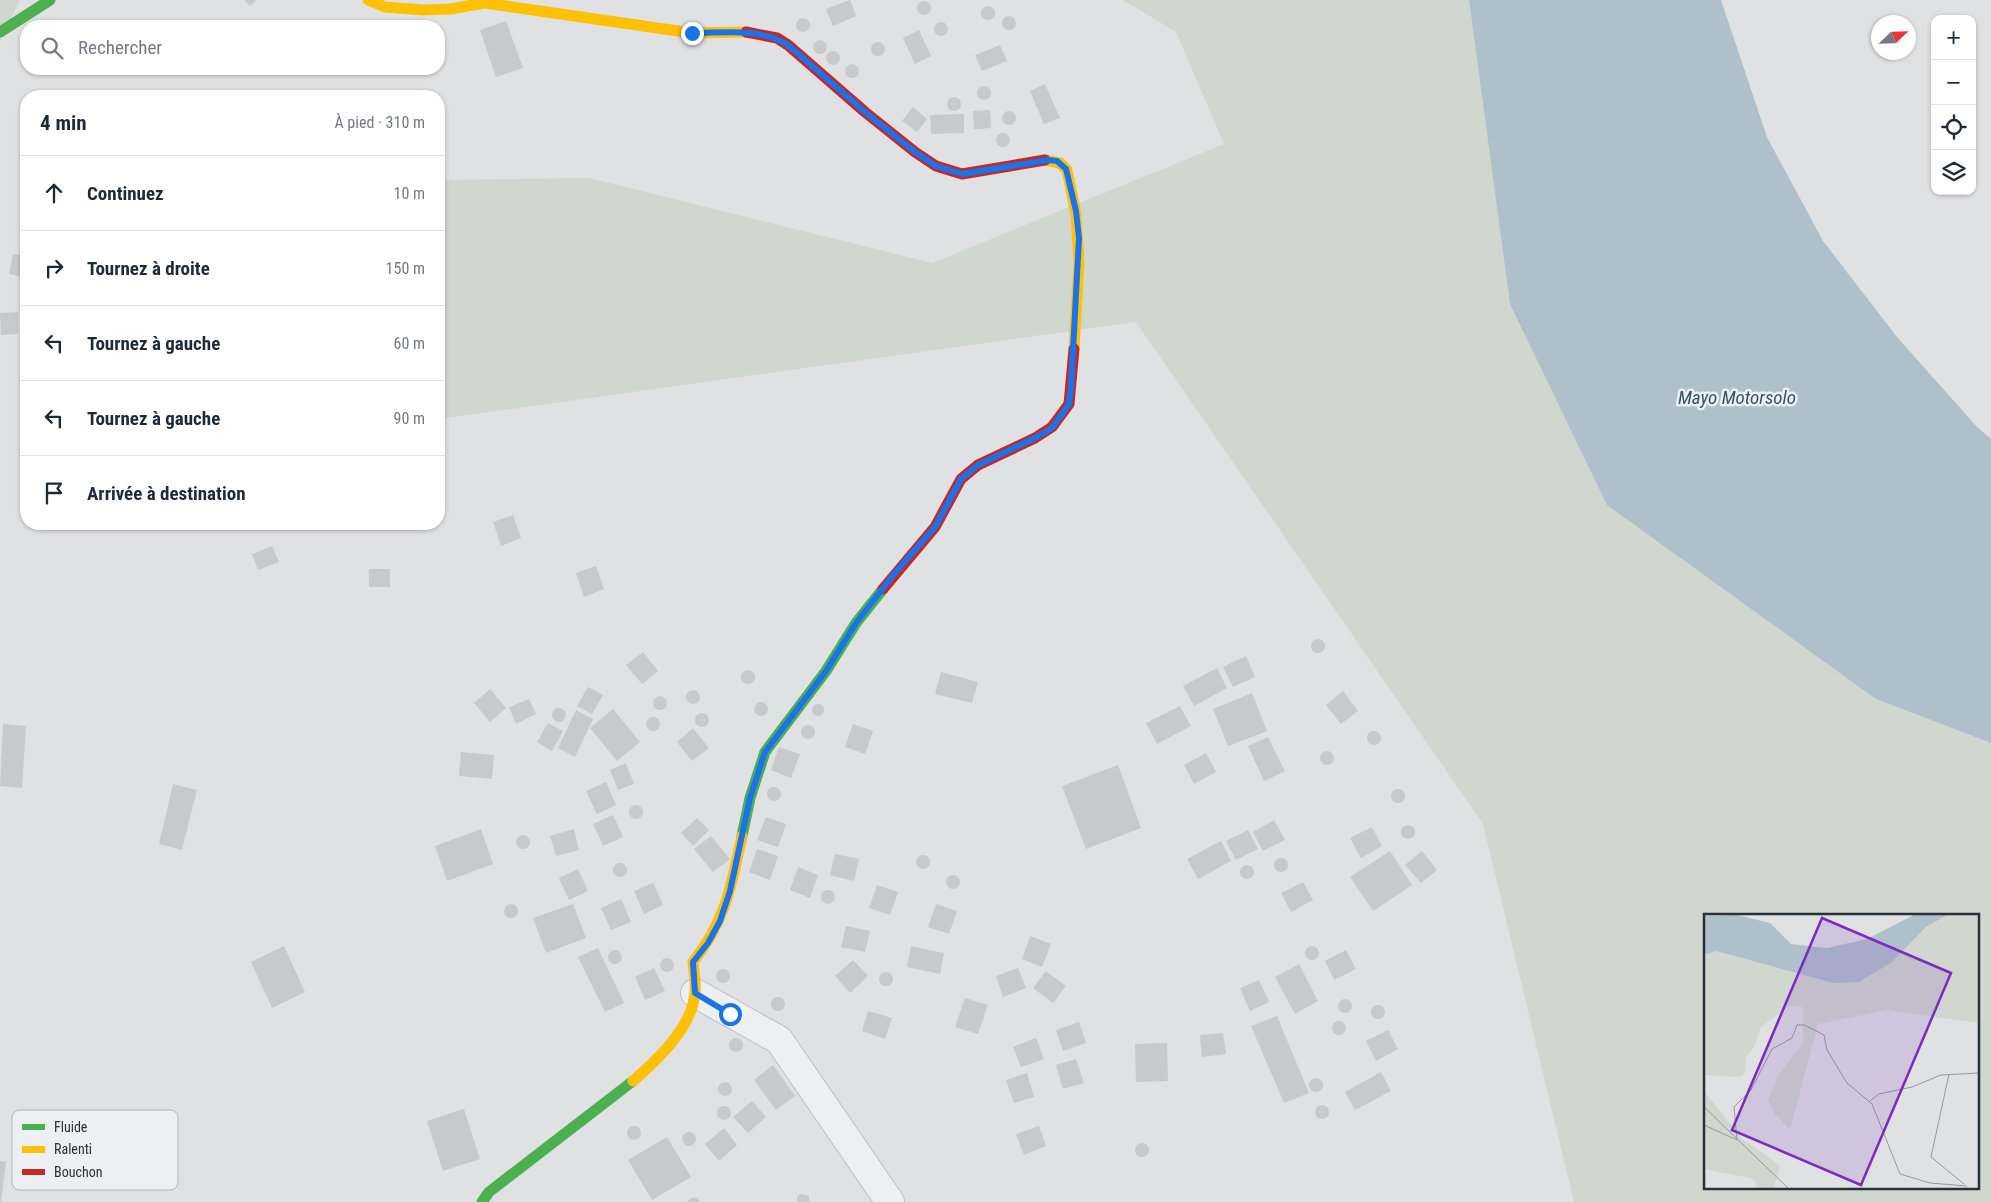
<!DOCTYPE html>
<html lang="fr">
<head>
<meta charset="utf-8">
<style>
  body { margin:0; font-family:"Roboto Condensed",sans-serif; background:#f6f6f7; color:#1f2937 }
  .controls { position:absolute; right:15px; top:15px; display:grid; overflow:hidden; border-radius:10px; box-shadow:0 1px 4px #0004 }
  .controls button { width:45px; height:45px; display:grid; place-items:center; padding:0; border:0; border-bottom:1px solid #e0e1e3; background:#fff; color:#1f2937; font:25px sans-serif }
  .compass { position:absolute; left:1871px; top:15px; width:45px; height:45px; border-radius:50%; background:#fff; box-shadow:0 1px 4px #0004; rotate:67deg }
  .stop { position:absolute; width:15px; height:15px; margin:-11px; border:4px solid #1a73e8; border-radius:50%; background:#fff }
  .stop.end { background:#1a73e8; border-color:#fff; box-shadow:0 1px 5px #0008 }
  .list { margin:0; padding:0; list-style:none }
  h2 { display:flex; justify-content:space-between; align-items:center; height:65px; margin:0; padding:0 20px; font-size:21px }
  h2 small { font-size:16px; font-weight:400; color:#747a83 }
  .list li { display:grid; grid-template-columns:32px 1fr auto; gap:15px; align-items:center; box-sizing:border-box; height:75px; padding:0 20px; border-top:1px solid #e0e1e3 }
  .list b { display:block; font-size:19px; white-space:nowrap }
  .list em { font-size:16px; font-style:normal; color:#747a83 }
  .icon { flex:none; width:28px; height:28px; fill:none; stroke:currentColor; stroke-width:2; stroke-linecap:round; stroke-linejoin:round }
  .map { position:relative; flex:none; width:1991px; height:1202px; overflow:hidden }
  .search { position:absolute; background:#fff; box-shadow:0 1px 4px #0004; left:20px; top:20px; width:425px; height:55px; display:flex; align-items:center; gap:12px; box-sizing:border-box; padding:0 18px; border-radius:20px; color:#747a83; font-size:19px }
  .panel { position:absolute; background:#fff; box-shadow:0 1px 4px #0004; left:20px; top:90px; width:425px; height:440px; border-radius:20px }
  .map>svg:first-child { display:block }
  .green { fill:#d0d7cf; fill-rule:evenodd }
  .water { fill:#afc0cb }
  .building { fill:#c7c9cb }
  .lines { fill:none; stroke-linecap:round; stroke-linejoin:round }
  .street-casing { stroke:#bdbfc1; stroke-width:30 }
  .street { stroke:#eeeff0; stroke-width:28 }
  .fast { stroke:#4caf50; stroke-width:11 }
  .slow { stroke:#ffc107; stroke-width:11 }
  .jam { stroke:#c62828; stroke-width:11 }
  .route { stroke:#1a73e8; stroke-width:6 }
  .labels { text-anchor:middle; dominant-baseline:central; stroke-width:5; stroke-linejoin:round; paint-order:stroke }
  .water-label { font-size:19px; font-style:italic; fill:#375369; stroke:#ecf0f3 }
  .inset-road { fill:none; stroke:#969a9f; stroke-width:1 }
  .view { fill:#7b2cbf; fill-opacity:0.15; stroke:#7b2cbf; stroke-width:2.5 }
  .inset-edge { fill:none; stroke:#28303a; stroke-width:2.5 }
  .key { fill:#ecf0f3; stroke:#b1b6bc; stroke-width:1 }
  .key-label { font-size:14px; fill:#28303a }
</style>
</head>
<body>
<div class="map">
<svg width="1991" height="1202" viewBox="0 0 1991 1202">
  <rect width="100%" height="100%" fill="#dfe1e3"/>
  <path class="green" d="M0,0H20L0,41Z
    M1123,0H1469L1510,304L1876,699L1991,743V1202H1574L1483,824L1136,322L439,419V180L589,178L932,263L1224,144L1176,32ZM1705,916H1977V1188H1705Z"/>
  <path class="water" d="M1469,0H1721L1767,137L1823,241L1897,337L1977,427L1991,439V743L1876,699L1607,505L1510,304Z"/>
  <path class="building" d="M244,0H257L250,6Z
    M850,0L856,16L833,26L826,9Z
    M917 8a7 7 0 1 1 14 0a7 7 0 1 1-14 0Z
    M981 13a7 7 0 1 1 14 0a7 7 0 1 1-14 0Z
    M1002 23a7 7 0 1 1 14 0a7 7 0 1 1-14 0Z
    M796 25a7 7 0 1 1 14 0a7 7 0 1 1-14 0Z
    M506,21L523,68L496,77L480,30Z
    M934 29a7 7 0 1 1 14 0a7 7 0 1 1-14 0Z
    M919,30L931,56L915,64L903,38Z
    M813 47a7 7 0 1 1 14 0a7 7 0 1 1-14 0Z
    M871 49a7 7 0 1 1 14 0a7 7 0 1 1-14 0Z
    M1000,45L1007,61L982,71L975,55Z
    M826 58a7 7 0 1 1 14 0a7 7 0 1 1-14 0Z
    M845 71a7 7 0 1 1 14 0a7 7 0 1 1-14 0Z
    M1045,84L1060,118L1044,124L1030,91Z
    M977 93a7 7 0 1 1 14 0a7 7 0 1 1-14 0Z
    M422,89L425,96H408Z
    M79,90L94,96H77Z
    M947 104a7 7 0 1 1 14 0a7 7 0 1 1-14 0Z
    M913,107L927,119L917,132L902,121Z
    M990,110L991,128L974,129L973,111Z
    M1002 118a7 7 0 1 1 14 0a7 7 0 1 1-14 0Z
    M964,114V133L931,134L930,115Z
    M996 140a7 7 0 1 1 14 0a7 7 0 1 1-14 0Z
    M13,254L26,256V278L9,274Z
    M18,312V334L1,335L0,313Z
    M513,515L521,538L501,546L493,522Z
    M272,546L279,562L258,570L252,554Z
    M596,566L604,589L584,597L576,573Z
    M369,569H390V587H369Z
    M1311 646a7 7 0 1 1 14 0a7 7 0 1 1-14 0Z
    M643,652L658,671L642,684L626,665Z
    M1246,656L1255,677L1233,687L1223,667Z
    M1217,668L1227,688L1194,706L1183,686Z
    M741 677a7 7 0 1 1 14 0a7 7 0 1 1-14 0Z
    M941,672L978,682L972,703L935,694Z
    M588,687L603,695L592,714L577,706Z
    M490,689L506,708L490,722L474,703Z
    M686 697a7 7 0 1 1 14 0a7 7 0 1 1-14 0Z
    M1343,691L1358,711L1341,724L1326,705Z
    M1252,693L1267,731L1228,746L1213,709Z
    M653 703a7 7 0 1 1 14 0a7 7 0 1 1-14 0Z
    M529,699L536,714L516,724L509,707Z
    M754 709a7 7 0 1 1 14 0a7 7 0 1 1-14 0Z
    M812 710a6 6 0 1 1 12 0a6 6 0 1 1-12 0Z
    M1180,706L1191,726L1157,744L1146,723Z
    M552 715a7 7 0 1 1 14 0a7 7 0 1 1-14 0Z
    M613,709L640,742L617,761L590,728Z
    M576,710L593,719L575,757L558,748Z
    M695 720a7 7 0 1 1 14 0a7 7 0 1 1-14 0Z
    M646 724a7 7 0 1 1 14 0a7 7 0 1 1-14 0Z
    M548,723L563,731L552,751L537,742Z
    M3,724L26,726L22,788L0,786Z
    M853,724L873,731L865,754L845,747Z
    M801 732a7 7 0 1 1 14 0a7 7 0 1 1-14 0Z
    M693,728L709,748L692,761L677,742Z
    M1367 738a7 7 0 1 1 14 0a7 7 0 1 1-14 0Z
    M1268,737L1285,771L1264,781L1248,746Z
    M779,747L800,754L791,778L771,770Z
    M1320 758a7 7 0 1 1 14 0a7 7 0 1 1-14 0Z
    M461,752L494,755L492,779L459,776Z
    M1206,753L1216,772L1194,784L1184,765Z
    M626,763L634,784L618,790L610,770Z
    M1118,765L1141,828L1086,849L1062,786Z
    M606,782L616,805L597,814L586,791Z
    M173,784L197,790L182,850L159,844Z
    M767 794a7 7 0 1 1 14 0a7 7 0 1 1-14 0Z
    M1391 796a7 7 0 1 1 14 0a7 7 0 1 1-14 0Z
    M629 812a7 7 0 1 1 14 0a7 7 0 1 1-14 0Z
    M613,815L623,837L603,846L593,824Z
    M766,817L786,824L778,847L757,840Z
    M697,818L709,830L693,846L681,833Z
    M1274,820L1285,840L1263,851L1253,832Z
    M1401 832a7 7 0 1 1 14 0a7 7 0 1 1-14 0Z
    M1372,827L1382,846L1361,858L1350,838Z
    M481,829L493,864L447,881L435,846Z
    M574,829L579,850L556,856L550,836Z
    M1248,830L1258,849L1236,860L1226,841Z
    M516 842a7 7 0 1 1 14 0a7 7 0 1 1-14 0Z
    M711,836L730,859L713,872L694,849Z
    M1221,841L1231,861L1198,879L1187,859Z
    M757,849L778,856L770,880L749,872Z
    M1390,851L1412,885L1373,911L1350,877Z
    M1422,851L1437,870L1421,883L1405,865Z
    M835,854L859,859L854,881L830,875Z
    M916 862a7 7 0 1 1 14 0a7 7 0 1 1-14 0Z
    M1274 865a7 7 0 1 1 14 0a7 7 0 1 1-14 0Z
    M613 870a7 7 0 1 1 14 0a7 7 0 1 1-14 0Z
    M1240 872a7 7 0 1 1 14 0a7 7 0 1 1-14 0Z
    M798,867L818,875L810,898L790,890Z
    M578,869L588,891L569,900L559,878Z
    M946 882a7 7 0 1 1 14 0a7 7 0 1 1-14 0Z
    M1303,882L1313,900L1291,912L1281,893Z
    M653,883L663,905L644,914L634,891Z
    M877,885L898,892L890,915L869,908Z
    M821 897a7 7 0 1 1 14 0a7 7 0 1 1-14 0Z
    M621,899L631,922L611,930L601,908Z
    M573,904L586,938L546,953L533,918Z
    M936,904L957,911L949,934L928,927Z
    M504 911a7 7 0 1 1 14 0a7 7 0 1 1-14 0Z
    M846,926L870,931L865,952L841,947Z
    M1030,936L1051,944L1042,967L1022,959Z
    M284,946L305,992L272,1008L251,962Z
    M911,946L944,953L940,974L907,967Z
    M1305 953a7 7 0 1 1 14 0a7 7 0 1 1-14 0Z
    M598,948L624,1003L605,1012L578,957Z
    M1346,950L1356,969L1334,980L1325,961Z
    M608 957a7 7 0 1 1 14 0a7 7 0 1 1-14 0Z
    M660 965a7 7 0 1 1 14 0a7 7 0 1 1-14 0Z
    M853,960L868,976L850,993L835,976Z
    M1299,964L1318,1001L1295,1014L1275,977Z
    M654,968L665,991L645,1000L635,977Z
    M1018,968L1026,988L1003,997L996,976Z
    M716 976a7 7 0 1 1 14 0a7 7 0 1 1-14 0Z
    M1046,971L1066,986L1053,1003L1033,988Z
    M879 979a7 7 0 1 1 14 0a7 7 0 1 1-14 0Z
    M1259,980L1269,1002L1250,1011L1240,988Z
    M771 1004a7 7 0 1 1 14 0a7 7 0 1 1-14 0Z
    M965,998L988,1005L978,1034L955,1027Z
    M1338 1006a7 7 0 1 1 14 0a7 7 0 1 1-14 0Z
    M1371 1012a7 7 0 1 1 14 0a7 7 0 1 1-14 0Z
    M868,1011L892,1018L885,1039L862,1031Z
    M1277,1016L1309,1093L1284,1103L1251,1026Z
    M1332 1028a7 7 0 1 1 14 0a7 7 0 1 1-14 0Z
    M1079,1022L1086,1043L1063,1051L1056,1030Z
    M1388,1030L1398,1049L1376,1061L1366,1041Z
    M1223,1033L1226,1054L1202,1057L1200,1035Z
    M1036,1038L1044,1059L1021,1067L1013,1047Z
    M729 1045a7 7 0 1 1 14 0a7 7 0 1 1-14 0Z
    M1167,1043L1168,1081L1136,1082L1135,1044Z
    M1076,1059L1084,1083L1063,1089L1056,1065Z
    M773,1065L795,1096L776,1110L754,1080Z
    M1381,1072L1391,1091L1355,1110L1345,1092Z
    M1027,1073L1034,1097L1014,1103L1006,1080Z
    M1309 1085a7 7 0 1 1 14 0a7 7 0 1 1-14 0Z
    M718 1089a7 7 0 1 1 14 0a7 7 0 1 1-14 0Z
    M752,1101L766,1117L748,1133L733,1117Z
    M1315 1112a7 7 0 1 1 14 0a7 7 0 1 1-14 0Z
    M717 1113a7 7 0 1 1 14 0a7 7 0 1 1-14 0Z
    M464,1109L480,1159L443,1171L427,1121Z
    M1039,1126L1046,1146L1024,1155L1016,1134Z
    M627 1133a7 7 0 1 1 14 0a7 7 0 1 1-14 0Z
    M724,1128L737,1145L719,1161L705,1144Z
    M682 1139a7 7 0 1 1 14 0a7 7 0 1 1-14 0Z
    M667,1137L691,1177L652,1200L628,1160Z
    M1135 1150a7 7 0 1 1 14 0a7 7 0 1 1-14 0Z
    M0,1161L6,1162L1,1202H0Z
    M800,1194L809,1196V1202H797V1197Z
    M693,1197L697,1198L700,1202H687Z"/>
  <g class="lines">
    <defs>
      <path id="street" d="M695,993L779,1040L890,1202"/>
    </defs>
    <use href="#street" class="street-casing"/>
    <use href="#street" class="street"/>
    <path class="fast" d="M0,32L50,0
      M742,836L750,798L765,752L826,671L856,623L883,589
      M482,1202L489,1192L633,1081"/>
    <path class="slow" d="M368,0L385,7L423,10L450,9L485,3L692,33L746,32
      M1045,160L1060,163L1067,170L1076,214L1079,263L1074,349
      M633,1081C657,1060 692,1028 695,993C696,983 694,972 693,962C726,920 731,887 742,836"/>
    <path class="jam" d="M746,32L777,38L788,45L865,112L915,152L936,166L962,174L1045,160
      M883,589L935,527L961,479L978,465L1035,438L1052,427L1069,404L1074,349"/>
  </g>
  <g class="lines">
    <path class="route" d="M692,33C724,33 759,27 788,45L865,112L915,152L936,166L962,174L1048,160L1057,161L1066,169L1076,211L1079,238L1071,388L1069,404L1052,428L1035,438L978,465L961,479L935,527L894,574L856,623L826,671L765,752L750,798L730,891L720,921L708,943L693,962L695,993L730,1014"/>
  </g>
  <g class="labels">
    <g class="water-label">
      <text x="1737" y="397">Mayo Motorsolo</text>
    </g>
  </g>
  <g transform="translate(1704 914)">
    <rect width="275" height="275" fill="#dfe1e3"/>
    <path d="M243,1H275V109L183,96L114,110L86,216L70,199L64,186L74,162L99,129V93L85,92L57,113L50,133L42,144L41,159L36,163L0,161V41L12,37L129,69L188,48L222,13ZM0,177L38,225L76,251L70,274H53L50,265L0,255Z" fill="#d0d7cf"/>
    <path d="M33,1L66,9L87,30L123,34L163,25L210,1H243L222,13L188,48L155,68L129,69L12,37L0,41V2Z" fill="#afc0cb"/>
    <path class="inset-road" d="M245,160L227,243L260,270M166,187L175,180L208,173L237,161L275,159M0,193L84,274M0,211L33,226L30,193L47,176L68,135L88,124L93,111H100L120,121L123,136L143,169L168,190L196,260L226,269L263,272"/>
    <path class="view" d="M118,4L247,59L157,271L28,216Z"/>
    <rect width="275" height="275" class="inset-edge"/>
  </g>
  <rect x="12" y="1110" width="166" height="80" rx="8" class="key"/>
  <rect x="22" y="1124" width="23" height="6" fill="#4caf50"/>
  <rect x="22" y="1146" width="23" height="7" fill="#ffc107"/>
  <rect x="22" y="1169" width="23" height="6" fill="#c62828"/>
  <g class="key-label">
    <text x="54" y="1132">Fluide</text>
    <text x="54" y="1154">Ralenti</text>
    <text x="54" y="1177">Bouchon</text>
  </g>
</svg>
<div class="controls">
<button>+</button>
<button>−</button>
<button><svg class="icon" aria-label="locate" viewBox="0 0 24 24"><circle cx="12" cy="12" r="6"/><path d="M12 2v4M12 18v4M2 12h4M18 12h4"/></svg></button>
<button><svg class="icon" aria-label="layers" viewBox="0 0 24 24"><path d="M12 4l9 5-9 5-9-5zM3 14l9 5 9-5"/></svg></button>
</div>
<svg class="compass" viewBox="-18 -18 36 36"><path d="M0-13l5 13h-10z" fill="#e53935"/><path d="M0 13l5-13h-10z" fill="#747a83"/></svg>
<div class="stop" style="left:730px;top:1014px"></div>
<div class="stop end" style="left:692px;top:33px"></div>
<div class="search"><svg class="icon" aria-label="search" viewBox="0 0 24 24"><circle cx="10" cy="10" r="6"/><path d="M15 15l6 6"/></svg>Rechercher</div>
<section class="panel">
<h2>4 min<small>À pied · 310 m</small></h2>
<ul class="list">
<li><svg class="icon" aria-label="ahead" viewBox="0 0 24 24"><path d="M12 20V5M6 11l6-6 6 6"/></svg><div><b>Continuez</b></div><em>10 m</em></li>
<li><svg class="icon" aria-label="right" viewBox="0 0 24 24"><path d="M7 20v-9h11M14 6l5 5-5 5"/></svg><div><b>Tournez à droite</b></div><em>150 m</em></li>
<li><svg class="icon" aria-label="left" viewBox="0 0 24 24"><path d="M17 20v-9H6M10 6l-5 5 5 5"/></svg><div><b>Tournez à gauche</b></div><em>60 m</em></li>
<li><svg class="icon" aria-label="left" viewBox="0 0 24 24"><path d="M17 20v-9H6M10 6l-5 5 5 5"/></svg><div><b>Tournez à gauche</b></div><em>90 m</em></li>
<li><svg class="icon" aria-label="arrive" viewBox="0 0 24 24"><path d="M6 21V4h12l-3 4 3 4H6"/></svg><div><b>Arrivée à destination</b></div></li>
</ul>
</section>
</div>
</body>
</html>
